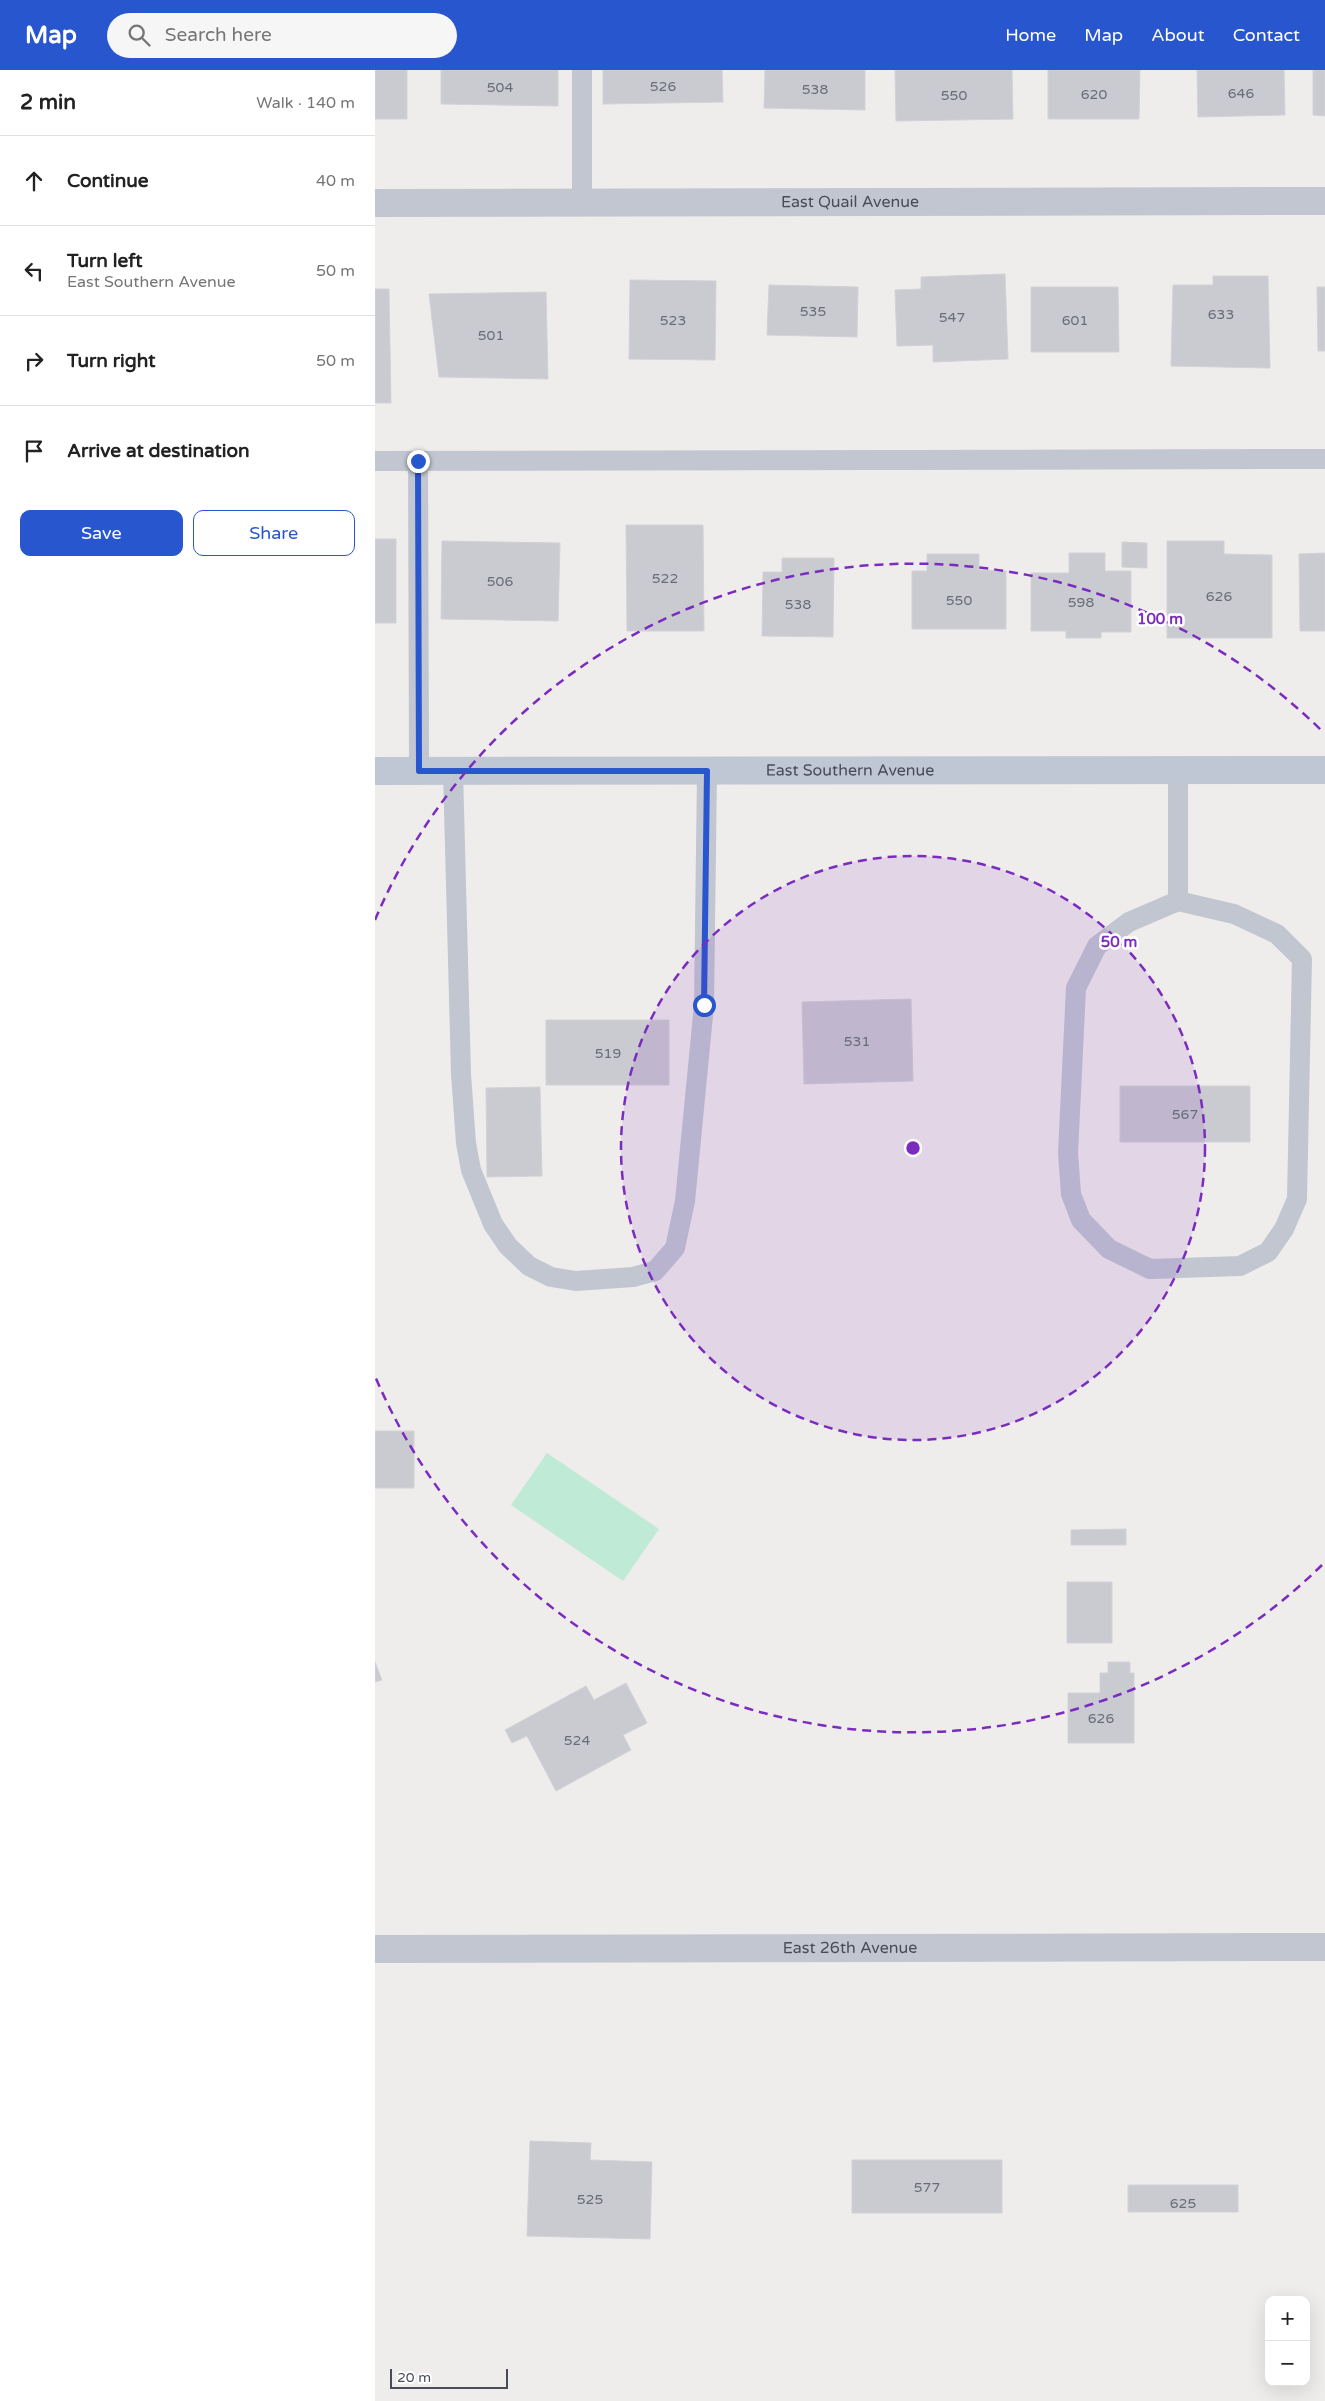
<!DOCTYPE html>
<html lang="en">
<head>
<meta charset="utf-8">
<style>
  body { margin:0; font-family:"Varela Round",sans-serif; background:#f6f6f6; color:#222 }
  .controls { position:absolute; right:15px; bottom:15px; display:grid; overflow:hidden; border-radius:10px; box-shadow:0 5px 20px #0002 }
  .controls button { width:45px; height:45px; display:grid; place-items:center; padding:0; border:0; border-bottom:1px solid #e0e0e0; background:#fff; color:#222; font:25px sans-serif }
  .scale { position:absolute; left:15px; bottom:12px; width:118px; box-sizing:border-box; padding-left:5px; border:2px solid #464d58; border-top:0; font-size:14px; line-height:18px; white-space:nowrap; color:#464d58; -webkit-text-stroke:4px #fff; paint-order:stroke }
  .stop { position:absolute; width:15px; height:15px; margin:-11px; border:4px solid #2856ce; border-radius:50%; background:#fff }
  .stop.end { background:#2856ce; border-color:#fff; box-shadow:0 1px 5px #0008 }
  .list { margin:0; padding:0; list-style:none }
  h2 { display:flex; justify-content:space-between; align-items:center; height:65px; margin:0; padding:0 20px; font-size:21px }
  h2 small { font-size:16px; font-weight:400; color:#767676 }
  .list li { display:grid; grid-template-columns:32px 1fr auto; gap:15px; align-items:center; box-sizing:border-box; height:90px; padding:0 20px; border-top:1px solid #e0e0e0 }
  .list b { display:block; font-size:19px; white-space:nowrap }
  .list p { margin:0; font-size:16px; white-space:nowrap; color:#767676 }
  .list em { font-size:16px; font-style:normal; color:#767676 }
  .actions { display:flex; gap:10px; padding:15px 20px }
  .actions a { flex:1; padding:11px 0; border:1px solid #2856ce; border-radius:10px; text-align:center; font-size:18px; color:#2856ce }
  .actions .main { background:#2856ce; color:#fff }
  .icon { flex:none; width:28px; height:28px; fill:none; stroke:currentColor; stroke-width:2; stroke-linecap:round; stroke-linejoin:round }
  .map { position:relative; flex:none; width:950px; height:2331px; overflow:hidden }
  header { display:flex; align-items:center; gap:30px; box-sizing:border-box; height:70px; padding:0 25px; background:#2856ce; color:#fff }
  header strong { font-size:24px }
  nav { display:flex; gap:28px; margin-inline-start:auto; font-size:18px }
  .search { width:350px; height:45px; background:#f6f6f6; display:flex; align-items:center; gap:12px; box-sizing:border-box; padding:0 18px; border-radius:28px; color:#767676; font-size:19px }
  main { display:flex }
  aside { flex:1; background:#fff }
  .map>svg:first-child { display:block }
  .green { fill:#beead6 }
  .building { fill:#cacbd1; stroke:#d1d2d8 }
  .lines { fill:none; stroke-linecap:round; stroke-linejoin:round }
  .service { stroke:#c1c6d1; stroke-width:20 }
  .minor { stroke:#c1c6d1; stroke-width:28 }
  .secondary { stroke:#c0c7d4; stroke-width:28 }
  .route { stroke:#2856ce; stroke-width:6 }
  .ring { fill:none; stroke:#7b2cbf; stroke-width:2.5; stroke-dasharray:9 6 }
  .labels { text-anchor:middle; dominant-baseline:central; stroke-width:5; stroke-linejoin:round; paint-order:stroke }
  .number-label { font-size:14px; fill:#676c76 }
  .street-label { font-size:16px; fill:#464d58; stroke:#fff }
  .centre { fill:#7b2cbf; stroke:#fff; stroke-width:2.5 }
  .ring-label { font-size:15px; text-anchor:middle; font-weight:bold; fill:#7b2cbf; stroke:#fff; stroke-width:5; stroke-linejoin:round; paint-order:stroke }
</style>
</head>
<body>
<header>
<strong>Map</strong>
<div class="search"><svg class="icon" aria-label="search" viewBox="0 0 24 24"><circle cx="10" cy="10" r="6"/><path d="M15 15l6 6"/></svg>Search here</div>
<nav><a>Home</a><a>Map</a><a>About</a><a>Contact</a></nav>
</header>
<main>
<aside>
<h2>2 min<small>Walk · 140 m</small></h2>
<ul class="list">
<li><svg class="icon" aria-label="ahead" viewBox="0 0 24 24"><path d="M12 20V5M6 11l6-6 6 6"/></svg><div><b>Continue</b></div><em>40 m</em></li>
<li><svg class="icon" aria-label="left" viewBox="0 0 24 24"><path d="M17 20v-9H6M10 6l-5 5 5 5"/></svg><div><b>Turn left</b><p>East Southern Avenue</p></div><em>50 m</em></li>
<li><svg class="icon" aria-label="right" viewBox="0 0 24 24"><path d="M7 20v-9h11M14 6l5 5-5 5"/></svg><div><b>Turn right</b></div><em>50 m</em></li>
<li><svg class="icon" aria-label="arrive" viewBox="0 0 24 24"><path d="M6 21V4h12l-3 4 3 4H6"/></svg><div><b>Arrive at destination</b></div></li>
</ul>
<div class="actions"><a class="main">Save</a><a>Share</a></div>
</aside>
<div class="map">
<svg width="950" height="2331" viewBox="0 0 950 2331">
  <rect width="100%" height="100%" fill="#efedec"/>
  <path class="green" d="M172,1383L284,1459L248,1511L136,1435Z"/>
  <path class="building" d="M0,0H32V49H0Z
    M66,0H183V36L66,34Z
    M228,0H347L348,32L228,34Z
    M390,0H490V40L389,38Z
    M520,0H637L638,49L521,51Z
    M673,0H765L764,49H673Z
    M822,0H909L910,45L823,47Z
    M938,0H950V46L938,45Z
    M630,204L633,289L558,292V275L522,276L520,220L546,219V207Z
    M838,206H893L895,298L796,296L798,215H838Z
    M255,210L341,211L340,290L254,289Z
    M394,215L483,217L482,267L392,265Z
    M656,217H743L744,282H656Z
    M942,217H950V281H943Z
    M0,219H14L16,333H0Z
    M171,222L173,309L64,307L54,224Z
    M251,455H328L329,561H252Z
    M0,469H21V553H0Z
    M67,471L185,473L183,551L66,549Z
    M792,471H849V484L897,485V568H792Z
    M747,472L772,473V498L747,497Z
    M694,483H730V501H756V562H726V568H691V561H656V503H694Z
    M950,483V561H925L924,484Z
    M552,484H604V500L631,501V559H537V501H552Z
    M407,488H459L458,567L387,566L388,502H407Z
    M536,929L538,1011L429,1014L427,932Z
    M171,950H294V1015H171Z
    M745,1016H875V1072H745Z
    M165,1017L167,1106L112,1107L111,1018Z
    M0,1361H39V1418H0Z
    M751,1459V1475H696V1460Z
    M692,1512H737V1573H692Z
    M0,1592L7,1610L0,1612Z
    M733,1592H755V1603H759V1673H693V1623H725V1603H733Z
    M251,1613L272,1653L248,1665L256,1680L181,1721L152,1666L137,1673L130,1660L211,1616L219,1630Z
    M155,2071L216,2073L215,2090L277,2092L275,2169L152,2166Z
    M477,2090H627V2143H477Z
    M753,2115H863V2142H753Z"/>
  <g class="lines">
    <path class="service" d="M207,0V133
      M0,391L950,389
      M43,391L44,701
      M803,700V831L754,852L722,876L701,918L693,1083L696,1124L706,1150L734,1179L775,1199L865,1196L893,1182L909,1159L922,1129L927,889L902,864L859,844L803,831
      M78,701L86,1004L91,1073L96,1100L118,1154L133,1176L154,1196L176,1207L201,1211L258,1207L280,1201L300,1178L310,1131L329,935L332,701"/>
    <g class="minor">
      <path id="s1" d="M0,133L950,131"/>
      <path id="s2" d="M0,1879L950,1877"/>
    </g>
    <path class="secondary" id="s3" d="M0,701L950,700"/>
  </g>
  <g class="lines">
    <path class="route" d="M43,391L44,701H332L329,935"/>
  </g>
  <circle cx="538" cy="1078" r="292" fill="#7b2cbf" fill-opacity=".12"/>
  <g class="ring">
    <circle cx="538" cy="1078" r="292"/>
    <path d="M947 1495A584 584 0 0 1 0 1306M0 850A584 584 0 0 1 947 661"/>
  </g>
  <g class="labels">
    <g class="number-label">
      <text x="288" y="16">526</text>
      <text x="125" y="17">504</text>
      <text x="440" y="19">538</text>
      <text x="866" y="23">646</text>
      <text x="719" y="24">620</text>
      <text x="579" y="25">550</text>
      <text x="438" y="241">535</text>
      <text x="846" y="244">633</text>
      <text x="577" y="247">547</text>
      <text x="298" y="250">523</text>
      <text x="700" y="250">601</text>
      <text x="116" y="265">501</text>
      <text x="290" y="508">522</text>
      <text x="125" y="511">506</text>
      <text x="844" y="526">626</text>
      <text x="584" y="530">550</text>
      <text x="706" y="532">598</text>
      <text x="423" y="534">538</text>
      <text x="482" y="971">531</text>
      <text x="233" y="983">519</text>
      <text x="810" y="1044">567</text>
      <text x="726" y="1648">626</text>
      <text x="202" y="1670">524</text>
      <text x="552" y="2117">577</text>
      <text x="215" y="2129">525</text>
      <text x="808" y="2133">625</text>
    </g>
    <g class="street-label">
      <text stroke="none"><textPath href="#s1" startOffset="475">East Quail Avenue</textPath></text>
      <text stroke="none"><textPath href="#s3" startOffset="475">East Southern Avenue</textPath></text>
      <text stroke="none"><textPath href="#s2" startOffset="475">East 26th Avenue</textPath></text>
    </g>
  </g>
  <circle cx="538" cy="1078" r="8" class="centre"/>
  <g class="ring-label">
    <text x="785" y="554">100 m</text>
    <text x="744" y="877">50 m</text>
  </g>
</svg>
<div class="controls">
<button>+</button>
<button>−</button>
</div>
<div class="scale">20 m</div>
<div class="stop" style="left:329px;top:935px"></div>
<div class="stop end" style="left:43px;top:391px"></div>
</div>
</main>
</body>
</html>
